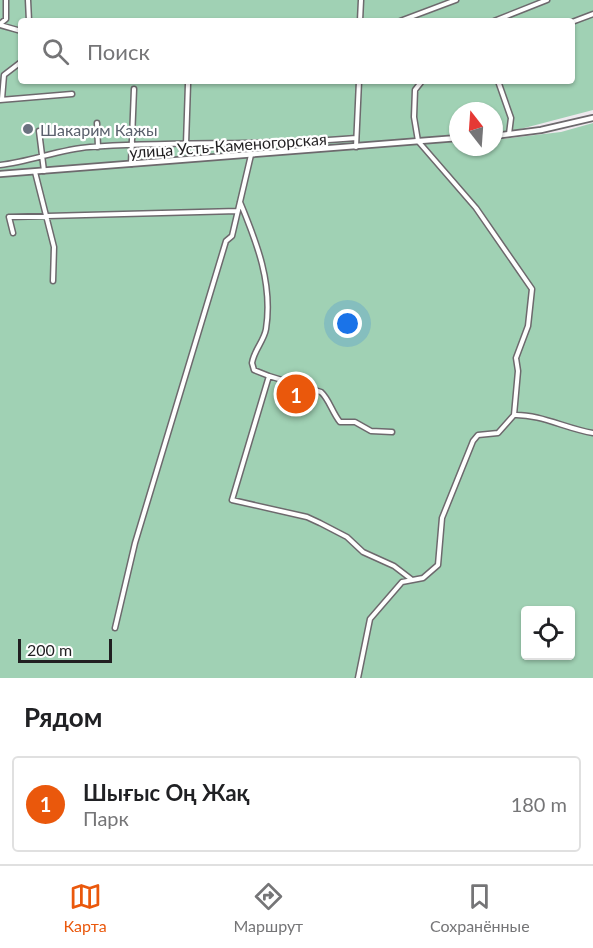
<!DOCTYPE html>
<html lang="ru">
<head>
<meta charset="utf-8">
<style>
  body { margin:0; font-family:Lato,sans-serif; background:#f6f6f6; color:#202124 }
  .controls { position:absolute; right:18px; bottom:18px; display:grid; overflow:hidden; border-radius:6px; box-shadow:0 2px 4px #0004 }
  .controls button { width:54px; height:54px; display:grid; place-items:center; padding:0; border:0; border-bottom:2px solid #e0e0e0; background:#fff; color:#202124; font:30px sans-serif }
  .compass { position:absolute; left:449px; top:102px; width:54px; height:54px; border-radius:50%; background:#fff; box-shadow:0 2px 4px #0004; rotate:343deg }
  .scale { position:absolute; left:18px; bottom:15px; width:94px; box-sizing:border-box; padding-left:6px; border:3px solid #211f21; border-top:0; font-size:16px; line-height:21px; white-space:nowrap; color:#211f21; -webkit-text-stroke:4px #fff; paint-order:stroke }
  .you { position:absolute; left:348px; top:324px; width:21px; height:21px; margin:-15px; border:4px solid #fff; border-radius:50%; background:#1a73e8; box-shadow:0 0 0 9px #1a73e833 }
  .badge { display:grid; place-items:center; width:39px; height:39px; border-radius:50%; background:#ea580c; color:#fff; font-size:20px; font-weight:700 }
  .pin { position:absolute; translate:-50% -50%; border:3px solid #fff; box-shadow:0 2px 6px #0006 }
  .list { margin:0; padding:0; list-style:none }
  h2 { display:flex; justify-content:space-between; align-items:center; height:78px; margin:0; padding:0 24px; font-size:26px }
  h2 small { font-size:20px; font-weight:400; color:#757577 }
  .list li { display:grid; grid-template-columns:39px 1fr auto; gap:18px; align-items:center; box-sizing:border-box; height:96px; margin:0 12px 12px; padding:0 12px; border:2px solid #e0e0e0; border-radius:6px }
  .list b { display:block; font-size:22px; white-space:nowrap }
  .list p { margin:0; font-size:20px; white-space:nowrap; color:#757577 }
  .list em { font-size:20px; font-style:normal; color:#757577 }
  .icon { flex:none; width:33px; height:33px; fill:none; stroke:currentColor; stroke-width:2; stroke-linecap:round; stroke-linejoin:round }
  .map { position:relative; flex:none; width:593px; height:678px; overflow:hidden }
  .search { position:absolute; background:#fff; box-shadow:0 2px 4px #0004; left:18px; right:18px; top:18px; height:66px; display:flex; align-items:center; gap:15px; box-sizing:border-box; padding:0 21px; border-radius:6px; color:#757577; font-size:22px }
  .sheet { height:186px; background:#fff }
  nav { display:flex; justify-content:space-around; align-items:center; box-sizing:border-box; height:84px; border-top:2px solid #e0e0e0; background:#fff; font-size:16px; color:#757577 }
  nav a { display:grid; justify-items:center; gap:3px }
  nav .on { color:#ea580c }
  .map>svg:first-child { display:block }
  .green { fill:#a0d1b4; fill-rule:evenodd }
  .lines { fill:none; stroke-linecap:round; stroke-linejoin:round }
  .street-casing { stroke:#6d696d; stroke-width:7 }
  .secondary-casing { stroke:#6d696d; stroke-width:8 }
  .street { stroke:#fff; stroke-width:4 }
  .secondary { stroke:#fff; stroke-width:4.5 }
  .worship-dot { fill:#6b7280; stroke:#fff; stroke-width:2 }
  .labels { text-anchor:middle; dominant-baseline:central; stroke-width:4.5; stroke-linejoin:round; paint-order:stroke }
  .worship-label { font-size:16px; fill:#5b616d; stroke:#fff; text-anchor:start }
  .street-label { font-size:16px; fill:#211f21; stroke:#fff }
</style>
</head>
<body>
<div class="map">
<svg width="593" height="678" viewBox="0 0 593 678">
  <rect width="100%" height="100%" fill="#eee9ee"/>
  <path class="green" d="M0,0H593V110L494,136V111H458V147H494V140L561,132L593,123V678H0ZM21,21H572V81H21ZM526,610H570V656H526Z"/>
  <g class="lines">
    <defs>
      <path id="street" d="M28,0L29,21
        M360,21L361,0
        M400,21L456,0
        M494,21L547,0
        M572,22L593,14
        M0,24L6,19V0
        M0,25L21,31
        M498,81L511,118L509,134
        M2,99L4,75L21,62
        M0,100L72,94
        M97,123L98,147
        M39,131L44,171
        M186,144L188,84
        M356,147L359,81
        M131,164L134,89
        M0,165C30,162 60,149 90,147C179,141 267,146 356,138
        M35,172L54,247L53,281
        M240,202C257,243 273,284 266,329C264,341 254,350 252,363L254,370L269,376L232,500L307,517L320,523L347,537L363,552L394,566L411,579
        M13,233L9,217L238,211
        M269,376L321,392C329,399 332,412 340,422H355L371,431L392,432
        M514,415C540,414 567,429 593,433
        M115,628L135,543L226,241L232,236L251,155
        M358,678L370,619L402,582L423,578L438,565L442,518L473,441L478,435L498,433L514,415L518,371L516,358L528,326L532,289L476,208L418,141L414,117L415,90L422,81"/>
      <path id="secondary" d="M494,136L541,130L593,118
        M0,174L458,138"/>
    </defs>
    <use href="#street" class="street-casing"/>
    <use href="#secondary" class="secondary-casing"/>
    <use href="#street" class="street"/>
    <use href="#secondary" class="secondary"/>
  </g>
  <circle class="worship-dot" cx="28" cy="129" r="6"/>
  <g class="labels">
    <g class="worship-label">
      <text x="40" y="129">Шакарим Кажы</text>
    </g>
    <g class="street-label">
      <text transform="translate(228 145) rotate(-4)">улица Усть-Каменогорская</text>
    </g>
  </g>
</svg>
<div class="controls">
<button><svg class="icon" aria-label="locate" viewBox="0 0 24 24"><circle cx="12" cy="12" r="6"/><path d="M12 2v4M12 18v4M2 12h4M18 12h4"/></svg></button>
</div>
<svg class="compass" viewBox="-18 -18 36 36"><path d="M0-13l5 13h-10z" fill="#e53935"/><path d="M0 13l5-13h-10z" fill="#757577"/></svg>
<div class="scale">200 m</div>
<div class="you"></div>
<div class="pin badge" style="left:296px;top:394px">1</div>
<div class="search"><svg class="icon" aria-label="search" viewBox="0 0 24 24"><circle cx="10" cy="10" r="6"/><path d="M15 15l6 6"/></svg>Поиск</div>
</div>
<section class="sheet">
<h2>Рядом<small></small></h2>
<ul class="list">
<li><span class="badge">1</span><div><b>Шығыс Оң Жақ</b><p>Парк</p></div><em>180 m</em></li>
</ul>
</section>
<nav>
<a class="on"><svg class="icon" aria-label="map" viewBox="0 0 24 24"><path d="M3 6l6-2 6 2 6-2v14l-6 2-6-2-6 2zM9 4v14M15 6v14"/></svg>Карта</a>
<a><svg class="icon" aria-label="directions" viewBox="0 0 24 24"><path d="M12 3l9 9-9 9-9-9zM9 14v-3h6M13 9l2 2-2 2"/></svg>Маршрут</a>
<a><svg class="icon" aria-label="saved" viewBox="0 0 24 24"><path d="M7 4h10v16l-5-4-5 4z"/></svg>Сохранённые</a>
</nav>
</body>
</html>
